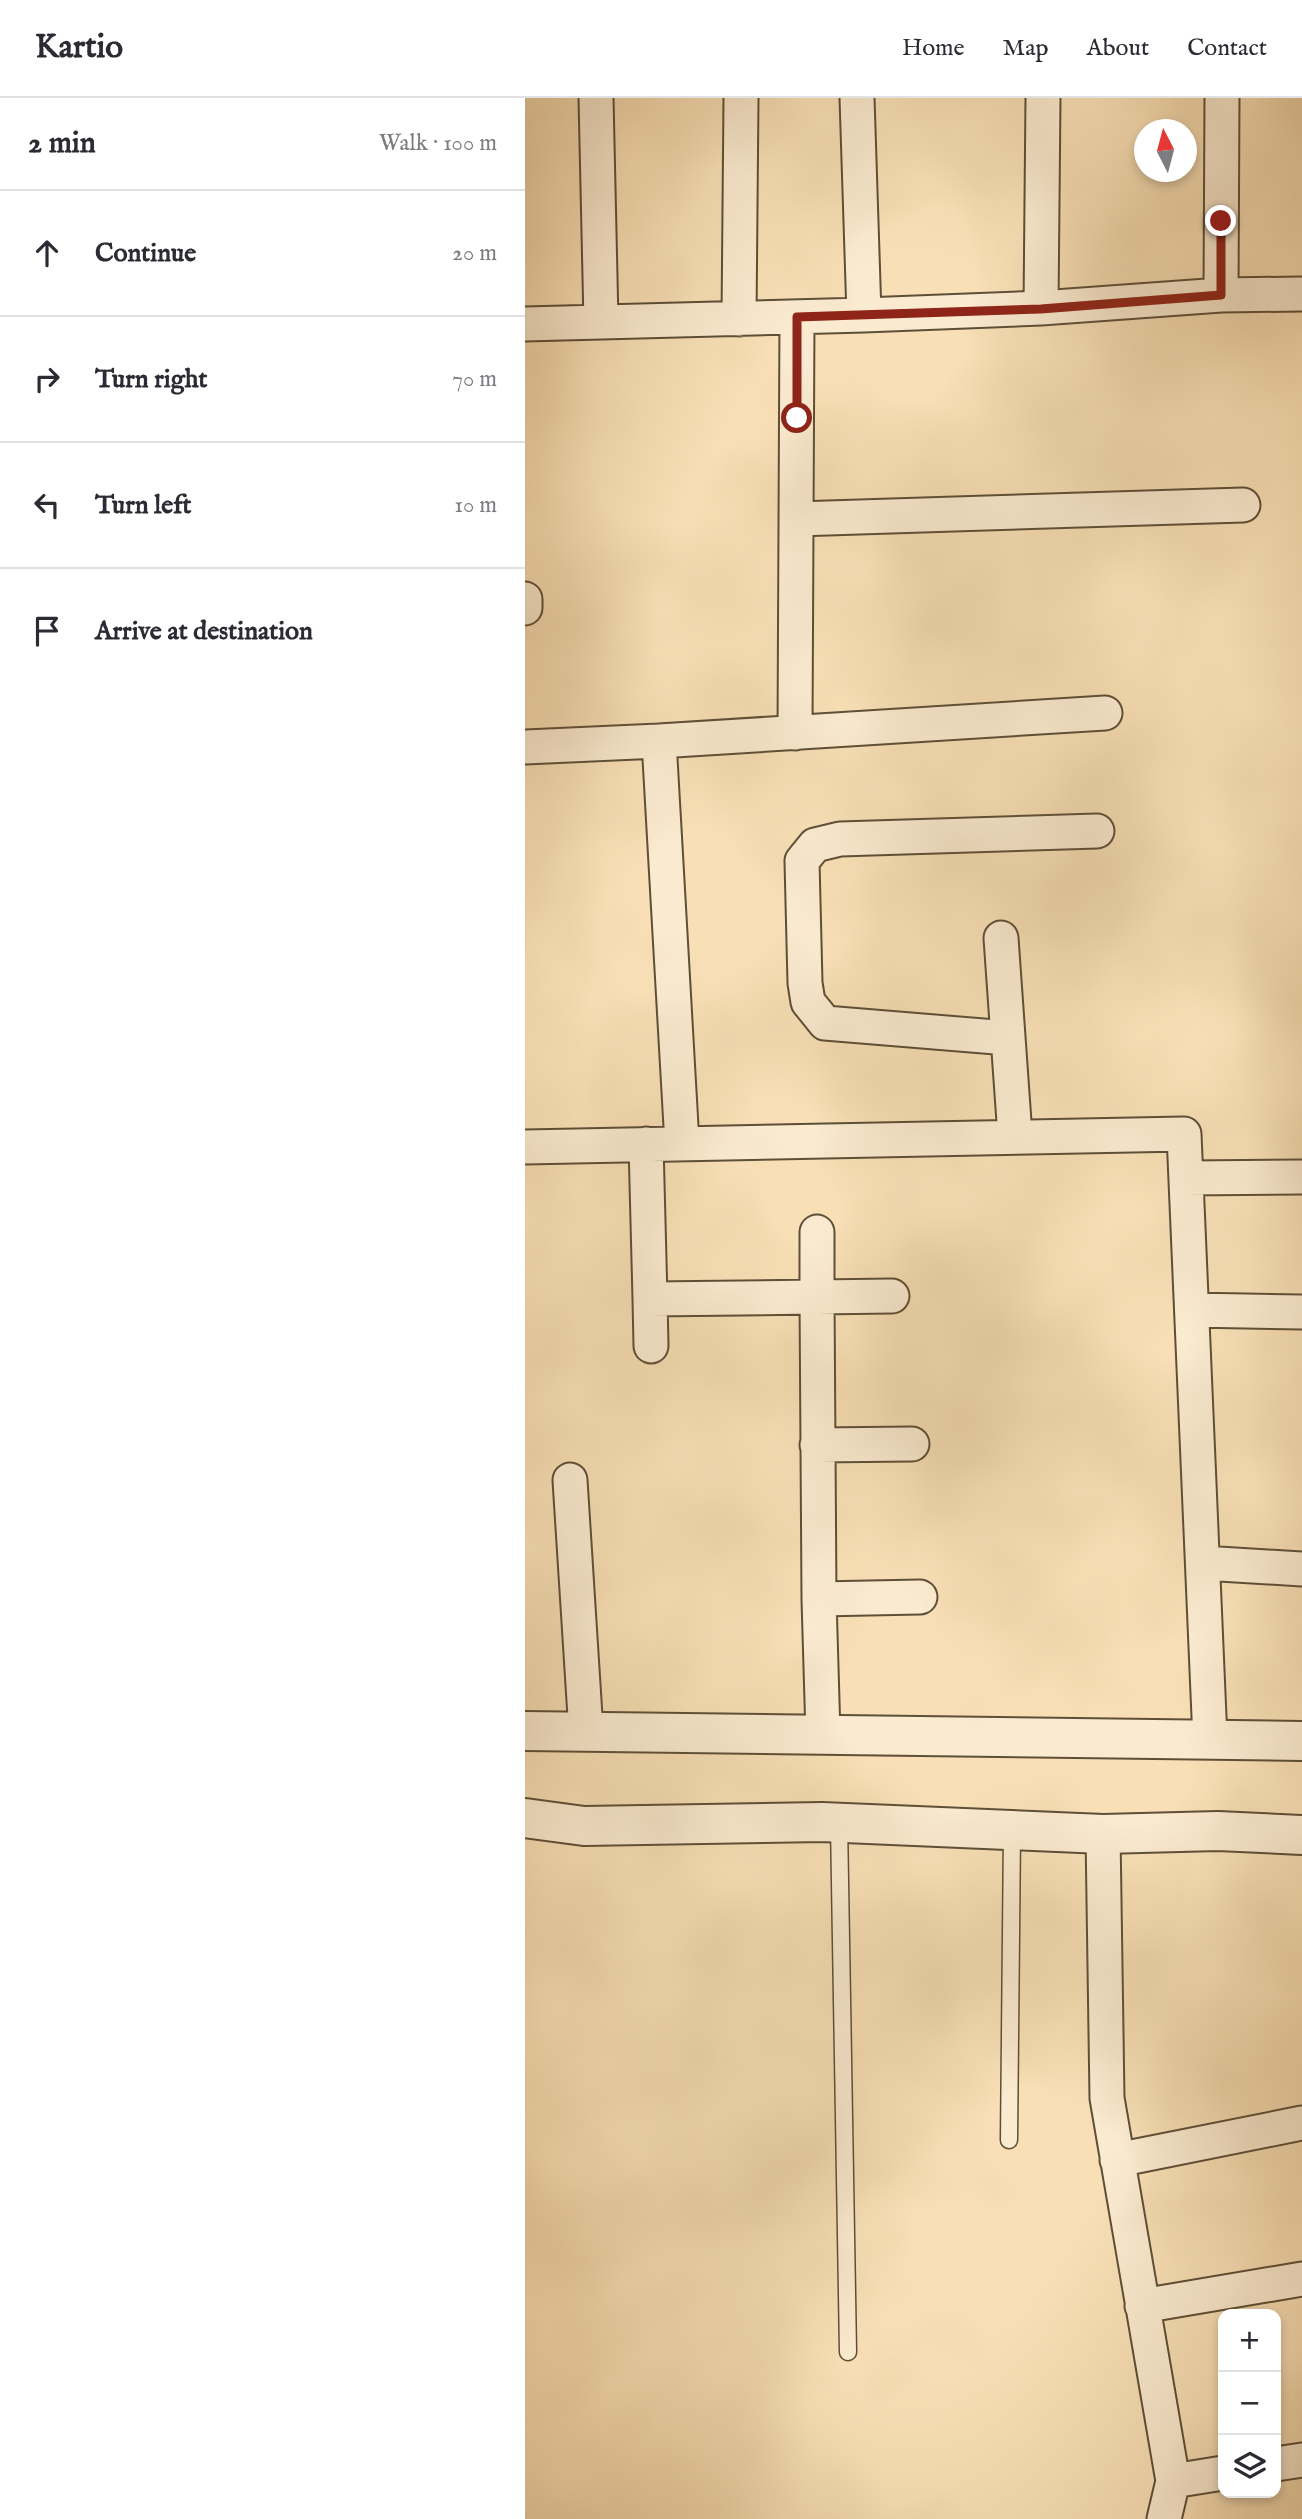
<!DOCTYPE html>
<html lang="en">
<head>
<meta charset="utf-8">
<style>
  body { margin:0; font-family:"IM FELL English",serif; background:#f7f7f7; color:#2b2b33 }
  .controls { position:absolute; right:21px; bottom:21px; display:grid; overflow:hidden; border-radius:14px; box-shadow:0 4px 10px #0003 }
  .controls button { width:63px; height:63px; display:grid; place-items:center; padding:0; border:0; border-bottom:2px solid #e1e1e2; background:#fff; color:#2b2b33; font:35px sans-serif }
  .compass { position:absolute; left:609px; top:21px; width:63px; height:63px; border-radius:50%; background:#fff; box-shadow:0 4px 10px #0003; rotate:354deg }
  .stop { position:absolute; width:21px; height:21px; margin:-16px; border:5px solid #8f2418; border-radius:50%; background:#fff }
  .stop.end { background:#8f2418; border-color:#fff; box-shadow:0 2px 7px #0008 }
  .list { margin:0; padding:0; list-style:none }
  h2 { display:flex; justify-content:space-between; align-items:center; height:91px; margin:0; padding:0 28px; font-size:30px }
  h2 small { font-size:23px; font-weight:400; color:#7c7c81 }
  .list li { display:grid; grid-template-columns:46px 1fr auto; gap:21px; align-items:center; box-sizing:border-box; height:126px; padding:0 28px; border-top:2px solid #e1e1e2 }
  .list b { display:block; font-size:26px; white-space:nowrap }
  .list em { font-size:23px; font-style:normal; color:#7c7c81 }
  .icon { flex:none; width:38px; height:38px; fill:none; stroke:currentColor; stroke-width:2; stroke-linecap:round; stroke-linejoin:round }
  .map { position:relative; flex:none; width:777px; height:2421px; overflow:hidden }
  header { display:flex; align-items:center; gap:42px; box-sizing:border-box; height:98px; padding:0 35px; background:#fff; border-bottom:2px solid #e1e1e2 }
  header strong { font-size:33px }
  nav { display:flex; gap:38px; margin-inline-start:auto; font-size:24px }
  main { display:flex }
  aside { flex:1; background:#fff }
  .map>svg:first-child { display:block }
  .lines { fill:none; stroke-linecap:round; stroke-linejoin:round }
  .service-casing { stroke:#5e4f38; stroke-width:19 }
  .minor-casing { stroke:#5e4f38; stroke-width:37 }
  .tertiary-casing { stroke:#5e4f38; stroke-width:42 }
  .service { stroke:#faeacf; stroke-width:16 }
  .minor { stroke:#faeacf; stroke-width:33 }
  .tertiary { stroke:#faeacf; stroke-width:38 }
  .route { stroke:#8f2418; stroke-width:9 }
</style>
</head>
<body>
<header>
<strong>Kartio</strong>
<nav><a>Home</a><a>Map</a><a>About</a><a>Contact</a></nav>
</header>
<main>
<aside>
<h2>2 min<small>Walk · 100 m</small></h2>
<ul class="list">
<li><svg class="icon" aria-label="ahead" viewBox="0 0 24 24"><path d="M12 20V5M6 11l6-6 6 6"/></svg><div><b>Continue</b></div><em>20 m</em></li>
<li><svg class="icon" aria-label="right" viewBox="0 0 24 24"><path d="M7 20v-9h11M14 6l5 5-5 5"/></svg><div><b>Turn right</b></div><em>70 m</em></li>
<li><svg class="icon" aria-label="left" viewBox="0 0 24 24"><path d="M17 20v-9H6M10 6l-5 5 5 5"/></svg><div><b>Turn left</b></div><em>10 m</em></li>
<li><svg class="icon" aria-label="arrive" viewBox="0 0 24 24"><path d="M6 21V4h12l-3 4 3 4H6"/></svg><div><b>Arrive at destination</b></div></li>
</ul>
</aside>
<div class="map">
<svg width="777" height="2421" viewBox="0 0 777 2421">
  <rect width="100%" height="100%" fill="#f8dfb5"/>
  <filter id="stains"><feTurbulence type="fractalNoise" baseFrequency=".00286" numOctaves="4"/><feColorMatrix values="0 0 0 0 .2 0 0 0 0 .09 0 0 0 0 .02 0 0 0 .5 -.17"/></filter>
  <radialGradient id="worn" r=".72"><stop offset=".6" stop-color="#630" stop-opacity="0"/><stop offset="1" stop-color="#630" stop-opacity=".3"/></radialGradient>
  <g class="lines">
    <defs>
      <path id="service" d="M314,1725L323,2254
        M484,2042L487,1733"/>
      <path id="minor" d="M71,0L76,224
        M332,0L339,217
        M696,197L697,0
        M516,210L518,0
        M214,221L216,0
        M0,226L339,217L516,210L696,197L777,196
        M271,421L718,407
        M0,501V510
        M270,635L272,219
        M134,643L157,1046
        M0,649L134,643L580,615
        M476,840L490,1038
        M483,940L300,925L283,904L280,885L277,763L290,747L315,741L572,733
        M121,1046L125,1201L292,1199L294,1501L298,1637
        M0,1049L659,1036L685,1642
        M661,1080L777,1079
        M292,1134V1199L367,1198
        M125,1201L126,1248
        M667,1212L777,1214
        M292,1347L387,1346
        M45,1382L61,1634
        M678,1465L777,1471
        M294,1501L395,1499
        M578,1736L582,2000L648,2383L698,2375
        M592,2062L777,2025
        M617,2208L777,2181
        M751,2366L777,2362
        M639,2421L648,2383"/>
      <path id="tertiary" d="M0,1633L777,1643
        M0,1720L59,1728L297,1724L578,1736L693,1733L777,1737"/>
    </defs>
    <use href="#service" class="service-casing"/>
    <use href="#minor" class="minor-casing"/>
    <use href="#tertiary" class="tertiary-casing"/>
    <use href="#service" class="service"/>
    <use href="#minor" class="minor"/>
    <use href="#tertiary" class="tertiary"/>
  </g>
  <g class="lines">
    <path class="route" d="M272,320V219L516,211L696,197V123"/>
  </g>
  <rect width="100%" height="100%" filter="url(#stains)"/>
  <rect width="100%" height="100%" fill="url(#worn)"/>
</svg>
<div class="controls">
<button>+</button>
<button>−</button>
<button><svg class="icon" aria-label="layers" viewBox="0 0 24 24"><path d="M12 4l9 5-9 5-9-5zM3 14l9 5 9-5"/></svg></button>
</div>
<svg class="compass" viewBox="-18 -18 36 36"><path d="M0-13l5 13h-10z" fill="#e53935"/><path d="M0 13l5-13h-10z" fill="#7c7c81"/></svg>
<div class="stop" style="left:272px;top:320px"></div>
<div class="stop end" style="left:696px;top:123px"></div>
</div>
</main>
</body>
</html>
